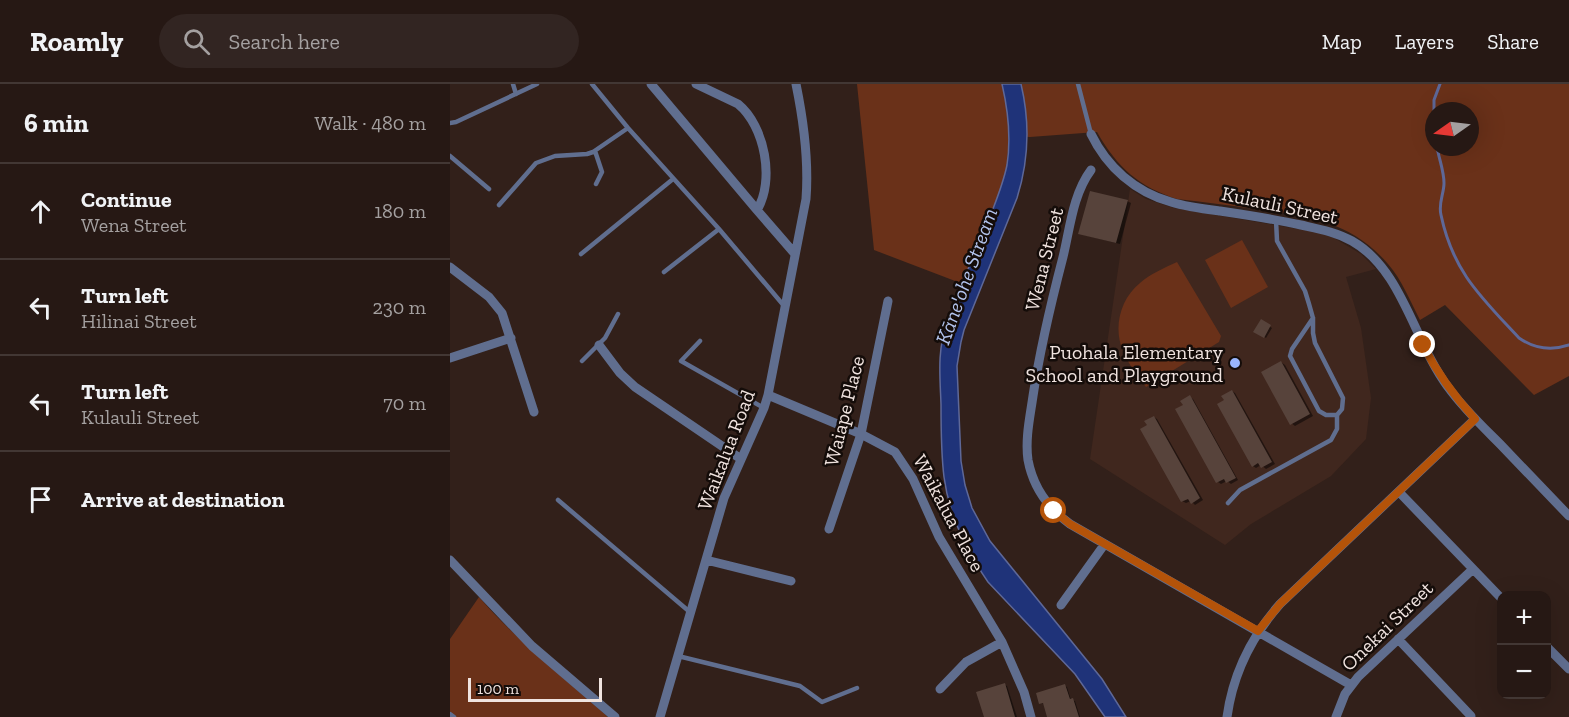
<!DOCTYPE html>
<html lang="en">
<head>
<meta charset="utf-8">
<style>
  body { margin:0; font-family:"Zilla Slab",serif; background:#322522; color:#f1f3f6 }
  .controls { position:absolute; right:18px; bottom:18px; display:grid; overflow:hidden; border-radius:12px; box-shadow:0 6px 24px #0002 }
  .controls button { width:54px; height:54px; display:grid; place-items:center; padding:0; border:0; border-bottom:2px solid #423734; background:#261814; color:#f1f3f6; font:30px sans-serif }
  .compass { position:absolute; left:975px; top:18px; width:54px; height:54px; border-radius:50%; background:#261814; box-shadow:0 6px 24px #0002; rotate:256deg }
  .scale { position:absolute; left:18px; bottom:15px; width:134px; box-sizing:border-box; padding-left:6px; border:3px solid #f0e3df; border-top:0; font-size:16px; line-height:21px; white-space:nowrap; color:#f0e3df; -webkit-text-stroke:4px #140c09; paint-order:stroke }
  .stop { position:absolute; width:18px; height:18px; margin:-14px; border:4px solid #b45309; border-radius:50%; background:#fff }
  .stop.end { background:#b45309; border-color:#fff; box-shadow:0 2px 6px #0008 }
  .list { margin:0; padding:0; list-style:none }
  h2 { display:flex; justify-content:space-between; align-items:center; height:78px; margin:0; padding:0 24px; font-size:26px }
  h2 small { font-size:20px; font-weight:400; color:#a4a0a0 }
  .list li { display:grid; grid-template-columns:39px 1fr auto; gap:18px; align-items:center; box-sizing:border-box; height:96px; padding:0 24px; border-top:2px solid #423734 }
  .list b { display:block; font-size:22px; white-space:nowrap }
  .list p { margin:0; font-size:20px; white-space:nowrap; color:#a4a0a0 }
  .list em { font-size:20px; font-style:normal; color:#a4a0a0 }
  .icon { flex:none; width:33px; height:33px; fill:none; stroke:currentColor; stroke-width:2; stroke-linecap:round; stroke-linejoin:round }
  .map { position:relative; flex:none; width:1119px; height:633px; overflow:hidden }
  header { display:flex; align-items:center; gap:36px; box-sizing:border-box; height:84px; padding:0 30px; background:#261814; border-bottom:2px solid #423734 }
  header strong { font-size:28px }
  nav { display:flex; gap:33px; margin-inline-start:auto; font-size:21px }
  .search { width:420px; height:54px; background:#322522; display:flex; align-items:center; gap:15px; box-sizing:border-box; padding:0 21px; border-radius:33px; color:#a4a0a0; font-size:22px }
  main { display:flex }
  aside { flex:1; background:#261814 }
  .map>svg:first-child { display:block }
  .built { fill:#40271e }
  .green { fill:#6a3119; fill-rule:evenodd }
  .water { fill:#1f3379; stroke:#5e6898; stroke-width:1.5 }
  .shadow { fill:#0007 }
  .lines { fill:none; stroke-linecap:round; stroke-linejoin:round }
  .stream { stroke:#5e6898; stroke-width:3 }
  .building { fill:#57433b }
  .service { stroke:#606e8f; stroke-width:4.5 }
  .minor { stroke:#606e8f; stroke-width:9 }
  .route { stroke:#b45309; stroke-width:8 }
  .poi-dot { fill:#99b5fd; stroke:#140c09; stroke-width:2 }
  .labels { text-anchor:middle; dominant-baseline:central; stroke-width:5; stroke-linejoin:round; paint-order:stroke }
  .street-label { font-size:20px; fill:#f0e3df; stroke:#140c09 }
  .poi-label { font-size:20px; fill:#f0e3df; stroke:#140c09; text-anchor:end }
  .water-label { font-size:21px; font-style:italic; fill:#b2c3ec; stroke:#140c09 }
</style>
</head>
<body>
<header>
<strong>Roamly</strong>
<div class="search"><svg class="icon" aria-label="search" viewBox="0 0 24 24"><circle cx="10" cy="10" r="6"/><path d="M15 15l6 6"/></svg>Search here</div>
<nav><a>Map</a><a>Layers</a><a>Share</a></nav>
</header>
<main>
<aside>
<h2>6 min<small>Walk · 480 m</small></h2>
<ul class="list">
<li><svg class="icon" aria-label="ahead" viewBox="0 0 24 24"><path d="M12 20V5M6 11l6-6 6 6"/></svg><div><b>Continue</b><p>Wena Street</p></div><em>180 m</em></li>
<li><svg class="icon" aria-label="left" viewBox="0 0 24 24"><path d="M17 20v-9H6M10 6l-5 5 5 5"/></svg><div><b>Turn left</b><p>Hilinai Street</p></div><em>230 m</em></li>
<li><svg class="icon" aria-label="left" viewBox="0 0 24 24"><path d="M17 20v-9H6M10 6l-5 5 5 5"/></svg><div><b>Turn left</b><p>Kulauli Street</p></div><em>70 m</em></li>
<li><svg class="icon" aria-label="arrive" viewBox="0 0 24 24"><path d="M6 21V4h12l-3 4 3 4H6"/></svg><div><b>Arrive at destination</b></div></li>
</ul>
</aside>
<div class="map">
<svg width="1119" height="633" viewBox="0 0 1119 633">
  <rect width="100%" height="100%" fill="#32201a"/>
  <path class="built" d="M680,105L696,115L724,124L866,148L884,154L911,170L926,185L896,193L911,244L921,314L916,355L881,392L801,440L775,461L640,375Z"/>
  <path class="green" d="M407,0H1119V292L1084,311L995,221L970,236C960,217 952,196 938,180C901,137 858,132 805,125C779,121 753,118 727,115C689,103 667,83 647,48L580,53L559,52L557,82L550,107L513,200L424,166ZM984,27H1020V63H984Z
    M792,156L818,203L781,224L755,176Z
    M727,178L771,252L769,258L696,303C688,292 678,280 673,267C663,244 670,215 690,199C700,190 714,184 727,178Z
    M29,513C67,557 114,594 158,633H0V555Z"/>
  <path class="water" d="M552,0H571C580,38 579,76 567,114L514,246L511,258L507,282L511,377L515,401L522,424L540,457L652,595L676,633H655L625,590L538,498C516,466 499,432 494,393C491,369 491,345 491,320C490,292 487,266 497,239C509,205 524,171 538,138C545,119 553,101 557,81C561,55 558,26 552,0Z"/>
  <path class="shadow" d="M677,117L681,119L670,160L634,151Z
    M811,237L822,244L816,254L805,247Z
    M831,278L835,281L863,332L845,342L841,339Z
    M782,307L785,309L825,380L816,385L811,381L806,384L803,382L776,316Z
    M739,313L743,315L788,396L781,400L777,397L771,400L768,398L735,322Z
    M704,333L707,335L753,416L745,421L741,417L736,419L732,417L699,341Z
    M555,601L557,602L567,633H535Z
    M615,602L617,603L621,616L625,617L630,633H599L595,620L591,619Z"/>
  <g class="lines">
    <path class="stream" d="M984,34V16L990,0
      M987,63C989,75 994,87 994,99C994,110 988,119 991,131C1003,188 1031,213 1069,254C1085,265 1101,267 1119,261"/>
  </g>
  <path class="building" d="M640,107L678,116L666,159L628,150Z
    M811,235L821,241L814,254L803,248Z
    M831,277L860,330L840,341L811,288Z
    M782,306L822,378L811,384L808,379L802,383L767,320L774,316L771,312Z
    M740,311L786,394L776,399L774,395L766,399L725,325L733,321L730,317Z
    M704,332L750,414L741,420L738,415L731,418L690,345L697,341L694,337Z
    M555,599L565,633H534L526,608Z
    M615,600L620,615L623,614L629,633H597L593,619L589,620L586,609Z"/>
  <g class="lines">
    <path class="service" d="M63,0L66,10
      M142,0L178,44L269,145L335,223
      M628,0L641,50
      M0,39L6,38L87,0
      M145,67L152,88L146,100
      M0,72L39,105
      M49,121L86,79L105,72L137,70L143,68L178,44
      M826,136L827,157L855,207L859,220L863,234V249L865,259L893,314L892,325L887,331H876L869,327L840,272L842,265L863,234
      M131,170L223,95
      M214,188L269,145
      M250,257L231,277L314,324
      M132,277L155,254L168,230
      M108,416L241,529
      M778,419L790,406L881,356L887,345V331
      M228,572L350,602L372,618L407,604
      M0,630L4,633"/>
    <path class="minor" d="M201,0L307,126
      M246,0L288,20C315,42 325,97 307,126L345,170
      M641,50C657,83 685,108 721,118C737,123 754,125 770,127C797,131 824,135 851,141C869,145 886,148 902,157C953,186 964,258 998,303C1013,324 1032,342 1050,360C1073,384 1096,408 1119,432
      M641,86C623,110 620,144 613,173C601,219 590,265 583,312C580,333 575,355 578,376C583,403 598,424 620,440L901,601
      M0,183L39,213L52,229L84,328
      M149,261L170,289L185,303L291,375
      M0,274L61,254
      M318,311L411,350L445,368L463,395L489,453L552,558L574,608L581,633
      M949,408L1052,515
      M379,445L411,350L438,217
      M0,476L82,562L165,633
      M256,476L341,497
      M611,521L654,461
      M948,555L1021,632
      M1096,562L1119,585
      M490,605L516,578L552,558
      M210,633L274,414L314,324L318,311L356,115C359,76 354,39 346,0
      M777,633C783,589 801,553 830,520L1025,335
      M886,633L895,610L908,593L1023,485"/>
  </g>
  <g class="lines">
    <path class="route" d="M604,427L620,440L808,547L830,520L1025,335C1004,312 987,289 973,261"/>
  </g>
  <circle class="poi-dot" cx="785" cy="279" r="6"/>
  <g class="labels">
    <g class="street-label">
      <text transform="translate(830 121) rotate(12)">Kulauli Street</text>
      <text transform="translate(594 175) rotate(-76)">Wena Street</text>
      <text transform="translate(394 327) rotate(-76)">Waiape Place</text>
      <text transform="translate(276 366) rotate(-69)">Waikalua Road</text>
      <text transform="translate(499 429) rotate(62)">Waikalua Place</text>
      <text transform="translate(937 542) rotate(-44)">Onekai Street</text>
    </g>
    <g class="poi-label">
      <text x="773" y="268">Puohala Elementary<tspan x="773" dy="23">School and Playground</tspan></text>
    </g>
    <g class="water-label">
      <text transform="translate(516 192) rotate(-70)">Kāne'ohe Stream</text>
    </g>
  </g>
</svg>
<div class="controls">
<button>+</button>
<button>−</button>
</div>
<svg class="compass" viewBox="-18 -18 36 36"><path d="M0-13l5 13h-10z" fill="#e53935"/><path d="M0 13l5-13h-10z" fill="#a4a0a0"/></svg>
<div class="scale">100 m</div>
<div class="stop" style="left:604px;top:427px"></div>
<div class="stop end" style="left:973px;top:261px"></div>
</div>
</main>
</body>
</html>
